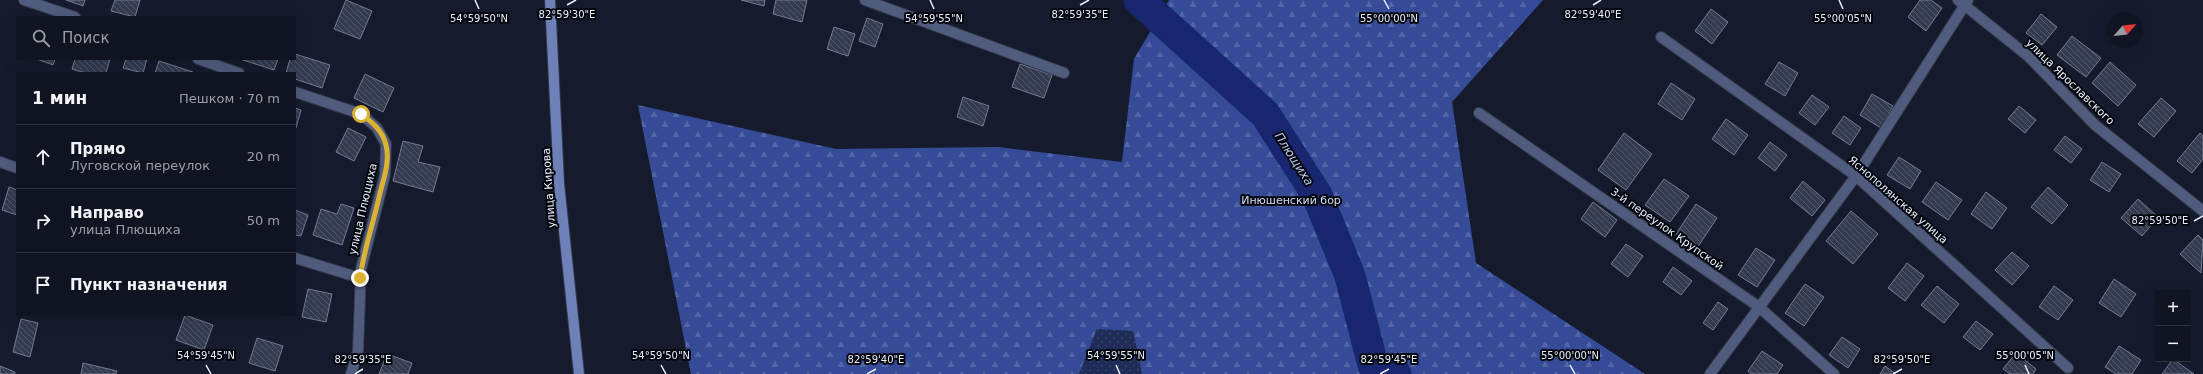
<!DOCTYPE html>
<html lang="ru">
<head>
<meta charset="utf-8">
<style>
  body { margin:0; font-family:"DejaVu Sans",sans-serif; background:#1e212f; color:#f1f3f6 }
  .controls { position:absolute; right:12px; bottom:12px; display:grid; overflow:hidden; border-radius:0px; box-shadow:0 4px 16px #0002 }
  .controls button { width:36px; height:36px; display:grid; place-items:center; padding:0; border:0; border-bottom:1px solid #303340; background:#101422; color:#f1f3f6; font:20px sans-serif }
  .compass { position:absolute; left:2107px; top:12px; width:36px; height:36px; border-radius:50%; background:#101422; box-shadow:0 4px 16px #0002; rotate:63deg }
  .stop { position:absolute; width:12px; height:12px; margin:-9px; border:3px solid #dcb233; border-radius:50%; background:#fff }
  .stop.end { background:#dcb233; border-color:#fff; box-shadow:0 1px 4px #0008 }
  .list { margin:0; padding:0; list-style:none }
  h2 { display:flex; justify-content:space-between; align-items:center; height:52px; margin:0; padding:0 16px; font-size:17px }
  h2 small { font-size:13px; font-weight:400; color:#9c9ea5 }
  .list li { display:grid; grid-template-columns:26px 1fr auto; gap:12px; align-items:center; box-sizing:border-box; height:64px; padding:0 16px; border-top:1px solid #303340 }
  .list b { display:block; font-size:15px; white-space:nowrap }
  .list p { margin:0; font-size:13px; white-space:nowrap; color:#9c9ea5 }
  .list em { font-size:13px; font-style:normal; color:#9c9ea5 }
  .icon { flex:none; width:22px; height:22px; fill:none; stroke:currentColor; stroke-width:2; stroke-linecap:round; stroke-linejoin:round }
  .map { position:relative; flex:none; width:2203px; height:374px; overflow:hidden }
  .search { position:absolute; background:#101422; box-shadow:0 4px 16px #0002; left:16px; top:16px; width:280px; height:44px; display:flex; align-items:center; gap:10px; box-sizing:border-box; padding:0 14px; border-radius:0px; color:#9c9ea5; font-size:15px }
  .panel { position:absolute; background:#101422; box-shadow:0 4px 16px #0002; left:16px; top:72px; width:280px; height:244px; border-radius:0px }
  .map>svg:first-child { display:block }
  .grass { fill:url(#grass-dots) }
  .forest { fill:url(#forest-firs) }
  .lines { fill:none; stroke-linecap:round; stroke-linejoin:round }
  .river { stroke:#182670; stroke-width:31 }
  .building { fill:url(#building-back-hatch); stroke:#737b92 }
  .minor-casing { stroke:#33394a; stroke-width:12 }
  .secondary-casing { stroke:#33394a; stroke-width:12 }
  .minor { stroke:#505c7e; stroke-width:10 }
  .secondary { stroke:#6d81b8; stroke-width:10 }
  .route { stroke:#dcb233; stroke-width:5 }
  .ticks { fill:none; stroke:#eaeffc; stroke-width:1.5 }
  .labels { text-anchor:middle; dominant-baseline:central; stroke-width:4; stroke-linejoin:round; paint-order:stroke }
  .street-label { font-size:11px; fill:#eaeffc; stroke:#04060e }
  .park-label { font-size:11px; fill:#d5def4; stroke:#04060e }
  .water-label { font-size:12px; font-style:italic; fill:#bcccf8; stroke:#04060e }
  .ticks-label { font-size:10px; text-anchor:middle; fill:#eaeffc; stroke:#04060e; stroke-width:4; stroke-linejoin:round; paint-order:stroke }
</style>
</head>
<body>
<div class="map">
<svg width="2203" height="374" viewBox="0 0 2203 374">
  <defs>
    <pattern id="grass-dots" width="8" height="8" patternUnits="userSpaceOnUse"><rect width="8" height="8" fill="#1f2c58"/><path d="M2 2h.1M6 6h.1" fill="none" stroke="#354169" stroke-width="1.8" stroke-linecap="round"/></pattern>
    <pattern id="forest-firs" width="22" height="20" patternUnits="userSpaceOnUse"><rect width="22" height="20" fill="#364b97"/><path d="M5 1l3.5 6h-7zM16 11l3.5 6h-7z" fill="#5365a6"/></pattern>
    <pattern id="building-back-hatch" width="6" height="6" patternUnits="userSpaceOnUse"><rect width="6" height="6" fill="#343b4f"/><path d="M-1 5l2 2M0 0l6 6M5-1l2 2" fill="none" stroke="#525869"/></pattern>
  </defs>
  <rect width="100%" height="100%" fill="#151b2d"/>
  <path class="grass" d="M1097,329L1133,331L1142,374H1079Z"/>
  <path class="forest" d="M1169,0H1543L1452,102L1476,263L1645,374H1142L1133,331L1097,329L1079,374H691L638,105L836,149L998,147L1122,162L1134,59Z"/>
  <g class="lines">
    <path class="river" d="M1139,0L1265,114L1317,195L1350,276L1373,365L1396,374"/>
  </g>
  <path class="building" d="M66,0H85L83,6Z
    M115,0H140L135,17L111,11Z
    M346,0L372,11L360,39L334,29Z
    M741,0H765L764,6Z
    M776,0H807L802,22L773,14Z
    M1920,0H1931L1942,8L1926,31L1908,17Z
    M1711,9L1728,22L1712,44L1695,31Z
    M2041,14L2057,27L2042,45L2026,33Z
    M867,18L883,24L875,47L859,41Z
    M834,27L855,34L848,56L827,49Z
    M2072,36L2101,58L2086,77L2057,55Z
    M295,54L330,65L322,88L295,79V73H286L290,59H295Z
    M37,59H55L53,65Z
    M75,59H110L106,73H85L72,69Z
    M126,59H147L143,73L123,68Z
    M240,59H278L274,70Z
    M159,61L193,72V73H155Z
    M1779,62L1798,73L1785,96L1765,84Z
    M2110,62L2136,85L2118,106L2092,83Z
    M1020,64L1052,75L1044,98L1012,87Z
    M365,74L394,88L383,112L354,98Z
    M1671,83L1695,99L1682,120L1658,104Z
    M1872,94L1893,106L1881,128L1860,115Z
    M1812,95L1829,107L1815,125L1799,113Z
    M963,97L989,106L983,126L957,117Z
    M2161,98L2176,111L2154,137L2138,124Z
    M2019,106L2036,120L2025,133L2008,119Z
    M295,108L301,110L296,128H295Z
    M1844,116L1861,128L1850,145L1832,133Z
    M1726,119L1748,135L1734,155L1712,139Z
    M348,128L366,137L354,161L336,152Z
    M1624,133L1652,154L1626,190L1598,170Z
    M2200,133L2203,136V159L2192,173L2177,161Z
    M2065,136L2082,149L2071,163L2054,150Z
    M403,141L423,146L418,162L440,167L433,192L393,181Z
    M1770,142L1787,155L1775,171L1758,158Z
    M1899,157L1921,171L1910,189L1887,175Z
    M2102,162L2121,174L2109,192L2090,180Z
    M1664,179L1689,196L1670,222L1645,205Z
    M1803,181L1825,200L1812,216L1790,198Z
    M1936,182L1962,200L1948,220L1922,202Z
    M9,187L17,190V215L2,210Z
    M2048,187L2068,205L2052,224L2031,207Z
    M1986,192L2007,208L1992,229L1971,214Z
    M2138,199L2158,217L2142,236L2121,218Z
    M1593,202L1617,220L1605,237L1581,219Z
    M341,204L354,208L342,245L313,235L321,209L337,214Z
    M1696,204L1717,218L1697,248L1676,234Z
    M295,210L308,215L301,236L295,235Z
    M1851,211L1878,234L1853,264L1826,241Z
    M2198,235L2203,240L2201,273L2180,254Z
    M1626,244L1643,256L1628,277L1611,264Z
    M1756,248L1775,260L1757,287L1738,275Z
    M2012,252L2029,266L2012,285L1995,270Z
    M1907,263L1924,276L1905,301L1888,288Z
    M1673,267L1692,281L1681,295L1663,282Z
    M2114,279L2136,294L2121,317L2099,303Z
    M1805,284L1824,297L1804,326L1785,313Z
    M1937,286L1959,304L1944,323L1921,305Z
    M2054,286L2073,300L2058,320L2039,307Z
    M308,289L332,294L326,322L302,317Z
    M1718,302L1728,309L1713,330L1703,323Z
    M185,315L213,325L204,350L176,340Z
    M21,319L38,323L30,357L13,352Z
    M1976,321L1993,334L1980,350L1963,337Z
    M1842,337L1860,349L1848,368L1829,355Z
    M257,338L283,346L275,371L249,363Z
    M2119,346L2141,360L2132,374H2116L2105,367Z
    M1762,351L1783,365L1777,374H1751L1748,371Z
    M2016,353L2036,369L2033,374H2010L2003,369Z
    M387,354L412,363L408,374H379Z
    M2173,359L2194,374H2162Z
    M83,363L117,371L116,374H81Z
    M0,366L15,372V374H0Z
    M1885,366L1896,374H1880Z"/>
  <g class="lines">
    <defs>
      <path id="minor" d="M24,0L75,17
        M865,0L1064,73
        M1958,0L2028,56L2095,125L2203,211
        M1661,37L1856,176L2068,368
        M198,59L239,73
        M295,92L361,114L377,128L386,144L385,175L361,269L358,351L351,374
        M1479,113L1759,307L1834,374
        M0,162L17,168
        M295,258L360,278
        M1710,374L1856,176L1968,0"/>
      <path id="secondary" d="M550,0L559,183L579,374"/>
    </defs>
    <use href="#minor" class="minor-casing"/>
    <use href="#secondary" class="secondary-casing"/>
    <use href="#minor" class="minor"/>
    <use href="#secondary" class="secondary"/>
  </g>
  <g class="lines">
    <path class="route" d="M360,278C364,249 374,221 380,193C384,178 390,161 386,145C383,131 372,122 361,114"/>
  </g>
  <path class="ticks" d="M475,0L479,9M930,0L934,9M1384,0L1389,9M1839,0L1843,9M567,5L576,0M1080,5L1089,0M1593,5L1601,0M2194,221L2203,216M206,365L211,374M661,365L666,374M1116,365L1120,374M1570,365L1575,374M2025,365L2029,374M355,374L363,369M867,374L876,369M1380,374L1389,369M1893,374L1902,369"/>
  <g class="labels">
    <g class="street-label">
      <text transform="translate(2070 82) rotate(44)">улица Ярославского</text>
      <text transform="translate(549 188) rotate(-94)">улица Кирова</text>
      <text transform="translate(1898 200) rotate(41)">Яснополянская улица</text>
      <text transform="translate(363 209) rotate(-77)">улица Плющиха</text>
      <text transform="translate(1667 229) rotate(35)">3-й переулок Крупской</text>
    </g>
    <g class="park-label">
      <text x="1291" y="200">Инюшенский бор</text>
    </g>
    <g class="water-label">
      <text transform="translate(1294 159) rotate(57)">Плющиха</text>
    </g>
  </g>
  <g class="ticks-label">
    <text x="567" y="18">82°59'30"E</text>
    <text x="1080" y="18">82°59'35"E</text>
    <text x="1593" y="18">82°59'40"E</text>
    <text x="479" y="22">54°59'50"N</text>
    <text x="934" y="22">54°59'55"N</text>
    <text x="1389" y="22">55°00'00"N</text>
    <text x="1843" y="22">55°00'05"N</text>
    <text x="2160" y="224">82°59'50"E</text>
    <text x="206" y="359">54°59'45"N</text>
    <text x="661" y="359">54°59'50"N</text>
    <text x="1116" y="359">54°59'55"N</text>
    <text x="1570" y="359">55°00'00"N</text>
    <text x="2025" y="359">55°00'05"N</text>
    <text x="363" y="363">82°59'35"E</text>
    <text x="876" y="363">82°59'40"E</text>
    <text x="1389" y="363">82°59'45"E</text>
    <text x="1902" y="363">82°59'50"E</text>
  </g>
</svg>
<div class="controls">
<button>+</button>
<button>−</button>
</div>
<svg class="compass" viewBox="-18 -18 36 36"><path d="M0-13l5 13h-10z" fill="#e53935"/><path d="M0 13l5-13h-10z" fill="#9c9ea5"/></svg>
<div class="stop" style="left:361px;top:114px"></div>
<div class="stop end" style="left:360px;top:278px"></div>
<div class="search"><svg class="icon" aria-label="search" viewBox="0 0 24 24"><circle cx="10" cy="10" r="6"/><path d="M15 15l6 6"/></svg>Поиск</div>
<section class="panel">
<h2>1 мин<small>Пешком · 70 m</small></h2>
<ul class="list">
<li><svg class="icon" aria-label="ahead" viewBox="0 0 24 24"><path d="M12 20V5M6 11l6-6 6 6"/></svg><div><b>Прямо</b><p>Луговской переулок</p></div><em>20 m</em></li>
<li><svg class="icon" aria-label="right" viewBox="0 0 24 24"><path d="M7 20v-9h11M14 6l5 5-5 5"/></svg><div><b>Направо</b><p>улица Плющиха</p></div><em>50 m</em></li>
<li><svg class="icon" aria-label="arrive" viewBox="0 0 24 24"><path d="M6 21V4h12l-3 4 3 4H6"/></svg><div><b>Пункт назначения</b></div></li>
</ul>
</section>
</div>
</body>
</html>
